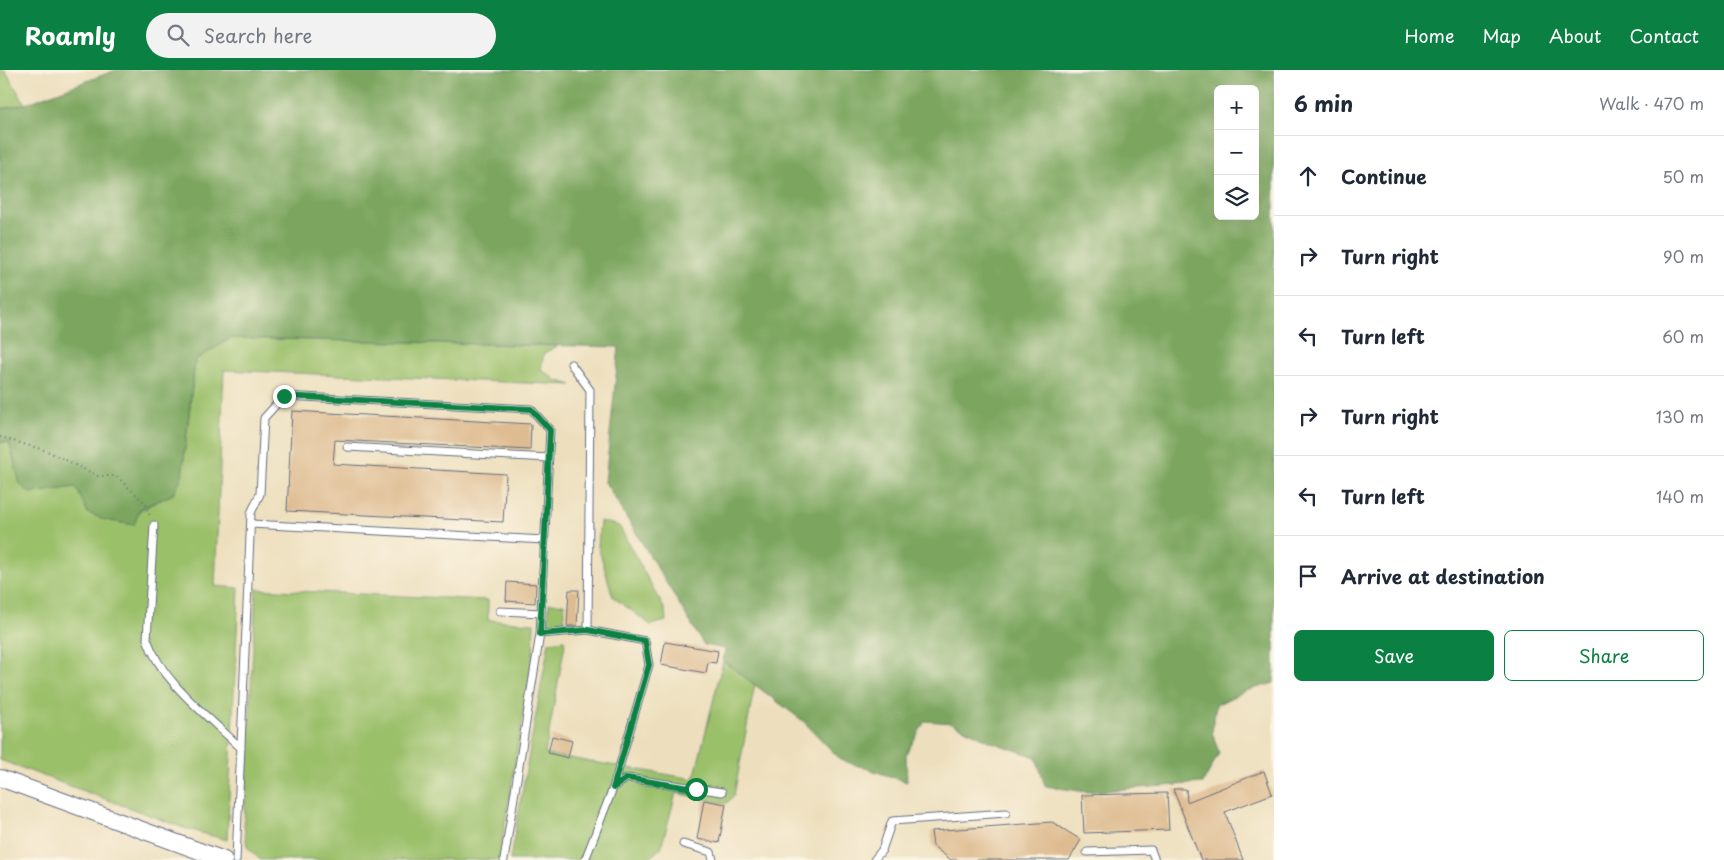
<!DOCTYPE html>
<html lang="en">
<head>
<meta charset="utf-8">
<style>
  body { margin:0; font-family:"Playpen Sans",sans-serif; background:#f2f2f3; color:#1f2937 }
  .controls { position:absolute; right:15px; top:15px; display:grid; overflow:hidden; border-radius:8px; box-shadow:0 5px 20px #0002 }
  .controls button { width:45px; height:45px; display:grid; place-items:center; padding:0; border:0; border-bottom:1px solid #e0e1e3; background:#fff; color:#1f2937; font:25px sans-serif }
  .stop { position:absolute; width:15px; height:15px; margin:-11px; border:4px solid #0b8043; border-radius:50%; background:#fff }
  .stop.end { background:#0b8043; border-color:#fff; box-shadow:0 1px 5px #0008 }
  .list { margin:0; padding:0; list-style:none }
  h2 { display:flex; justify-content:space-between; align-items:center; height:65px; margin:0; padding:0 20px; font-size:21px }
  h2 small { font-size:16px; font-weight:400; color:#747a83 }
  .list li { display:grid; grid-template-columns:32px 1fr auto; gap:15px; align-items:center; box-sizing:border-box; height:80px; padding:0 20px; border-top:1px solid #e0e1e3 }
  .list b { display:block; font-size:19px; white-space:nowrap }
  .list em { font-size:16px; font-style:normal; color:#747a83 }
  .actions { display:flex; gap:10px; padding:15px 20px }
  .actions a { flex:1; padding:11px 0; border:1px solid #0b8043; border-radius:8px; text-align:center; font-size:18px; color:#0b8043 }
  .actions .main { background:#0b8043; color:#fff }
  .icon { flex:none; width:28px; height:28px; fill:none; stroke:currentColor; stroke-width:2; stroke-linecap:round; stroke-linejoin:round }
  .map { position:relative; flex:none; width:1274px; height:790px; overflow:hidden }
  header { display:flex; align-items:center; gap:30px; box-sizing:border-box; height:70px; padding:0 25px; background:#0b8043; color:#fff }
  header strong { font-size:24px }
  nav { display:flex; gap:28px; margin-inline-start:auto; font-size:18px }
  .search { width:350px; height:45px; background:#f2f2f3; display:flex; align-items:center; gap:12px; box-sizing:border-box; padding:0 18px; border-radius:28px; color:#747a83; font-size:19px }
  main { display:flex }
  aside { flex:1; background:#fff }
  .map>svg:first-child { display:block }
  .green { fill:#9bc06a; stroke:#5b7864 }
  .forest { fill:#7ca65e; stroke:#4c6a5e; fill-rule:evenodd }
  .building { fill:#debc91 }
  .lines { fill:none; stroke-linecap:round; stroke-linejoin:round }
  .service-casing { stroke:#646d7f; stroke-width:9 }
  .tertiary-casing { stroke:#646d7f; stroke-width:18 }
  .path { stroke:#646d7f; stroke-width:2; stroke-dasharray:1 4; stroke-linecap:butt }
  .service { stroke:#fff; stroke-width:7 }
  .tertiary { stroke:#fff; stroke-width:16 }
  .route { stroke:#0b8043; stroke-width:6 }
</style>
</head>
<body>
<header>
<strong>Roamly</strong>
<div class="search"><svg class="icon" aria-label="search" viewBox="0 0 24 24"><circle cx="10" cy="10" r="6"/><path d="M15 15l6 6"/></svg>Search here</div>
<nav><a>Home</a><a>Map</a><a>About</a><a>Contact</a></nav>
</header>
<main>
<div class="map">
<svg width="1274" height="790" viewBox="0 0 1274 790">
  <rect width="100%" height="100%" fill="#fcf5e5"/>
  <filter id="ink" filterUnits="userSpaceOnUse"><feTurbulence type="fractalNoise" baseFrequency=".02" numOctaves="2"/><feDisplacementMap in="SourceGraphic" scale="10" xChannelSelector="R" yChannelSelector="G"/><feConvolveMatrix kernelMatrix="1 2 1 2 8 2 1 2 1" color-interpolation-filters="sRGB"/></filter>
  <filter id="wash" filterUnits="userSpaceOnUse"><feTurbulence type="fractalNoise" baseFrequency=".0096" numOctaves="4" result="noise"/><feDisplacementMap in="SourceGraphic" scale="20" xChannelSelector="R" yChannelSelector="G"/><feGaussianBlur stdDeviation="1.12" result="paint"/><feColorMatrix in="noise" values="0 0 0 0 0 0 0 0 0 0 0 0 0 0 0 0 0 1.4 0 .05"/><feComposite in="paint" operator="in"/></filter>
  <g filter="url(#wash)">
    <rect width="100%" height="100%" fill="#eddfbd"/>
    <path class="green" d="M0,0H5L25,34L0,39Z
      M231,268L558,276L544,283L541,299L556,310L572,315L224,300L215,516L239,518L227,770L184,758L0,690V372H9L20,414L30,423L76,417L140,440L173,424L182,406L195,290Z
      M600,451L619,456L665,540L666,551L651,555L613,527L598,476Z
      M256,519L488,530V550L534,553L533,588L499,790H260L247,777L244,755Z
      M549,533L565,534L564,556L548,555Z
      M564,570L565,574L545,684L694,709L723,591L755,614L734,725L726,734L676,723L661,778L647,790H510L549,572Z"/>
    <path class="forest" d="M116,0H1274V613L1245,621L1216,635L1212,662L1219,683L1203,713L1086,722L1045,716L1036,687L994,673L952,653L925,651L906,684L907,712L841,690L803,651L723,591L725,579L704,575L605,412L619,277L231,268L195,290L182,406L173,424L140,439L134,455L105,450L88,443L76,417L30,423L20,414L9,372H0V39L25,34ZM1218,19H1255V146H1218Z"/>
    <g id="blocks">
      <path class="building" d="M292,341L531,354L530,380L335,370L333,394L506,404L503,452L287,441Z
        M507,512L536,514L535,533L506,531Z
        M569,520H579L577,556H567Z
        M665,572L718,581L716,593L708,592L706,603L661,595Z
        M552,666L572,671L568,688L548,683Z
        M1264,701L1272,724L1225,742L1243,790H1201L1173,719H1186L1187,732Z
        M1167,723L1169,760L1084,763L1082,725Z
        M704,730L726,734L719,773L697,769Z
        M1052,752L1081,770L1069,790H951L933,776L931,761Z"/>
    </g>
  </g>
  <g filter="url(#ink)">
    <use href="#blocks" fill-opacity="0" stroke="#646d7f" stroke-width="1"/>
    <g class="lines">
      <defs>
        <path id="service" d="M571,294L590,320L588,560
          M347,377L549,388
          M251,454L545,470
          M154,455L147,569C162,613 208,646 241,678
          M500,541L541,543L540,564L504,790
          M540,564L588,560L645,571L649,595L613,718
          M683,774L711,782L713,790
          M1087,782L1151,780L1155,790
          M236,790L251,443L260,424L264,348L284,326L531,339L550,360L541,543
          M585,790L613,718L627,708L722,722
          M874,790L882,780L892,751L1006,743"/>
        <path id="tertiary" d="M0,708L224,790"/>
      </defs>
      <use href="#service" class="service-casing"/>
      <use href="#tertiary" class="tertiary-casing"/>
      <path class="path" d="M0,367L47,381L98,406H116L145,433L150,446"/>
      <use href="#service" class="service"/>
      <use href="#tertiary" class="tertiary"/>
    </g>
  </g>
  <g class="lines" filter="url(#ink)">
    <path class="route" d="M284,326L531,339L550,360L540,564L588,560L645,571L649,595L613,718L627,708L696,719"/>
  </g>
</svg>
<div class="controls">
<button>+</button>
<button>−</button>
<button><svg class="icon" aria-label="layers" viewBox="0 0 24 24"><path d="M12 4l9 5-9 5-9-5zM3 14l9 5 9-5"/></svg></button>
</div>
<div class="stop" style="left:696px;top:719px"></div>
<div class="stop end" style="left:284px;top:326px"></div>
</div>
<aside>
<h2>6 min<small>Walk · 470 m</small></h2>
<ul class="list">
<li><svg class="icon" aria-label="ahead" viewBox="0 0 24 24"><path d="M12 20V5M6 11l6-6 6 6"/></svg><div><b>Continue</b></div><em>50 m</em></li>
<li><svg class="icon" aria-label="right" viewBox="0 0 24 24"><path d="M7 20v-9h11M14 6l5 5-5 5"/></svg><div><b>Turn right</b></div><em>90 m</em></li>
<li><svg class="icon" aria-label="left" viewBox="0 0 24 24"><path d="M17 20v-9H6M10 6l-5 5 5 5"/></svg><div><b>Turn left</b></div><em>60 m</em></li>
<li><svg class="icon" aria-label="right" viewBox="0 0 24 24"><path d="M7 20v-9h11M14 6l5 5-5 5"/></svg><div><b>Turn right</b></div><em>130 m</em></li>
<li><svg class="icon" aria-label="left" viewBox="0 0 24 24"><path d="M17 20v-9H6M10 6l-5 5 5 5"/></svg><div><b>Turn left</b></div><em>140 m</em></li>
<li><svg class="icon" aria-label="arrive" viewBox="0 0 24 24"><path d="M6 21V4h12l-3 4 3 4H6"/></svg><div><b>Arrive at destination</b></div></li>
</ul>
<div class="actions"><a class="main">Save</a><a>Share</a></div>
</aside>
</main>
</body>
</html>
